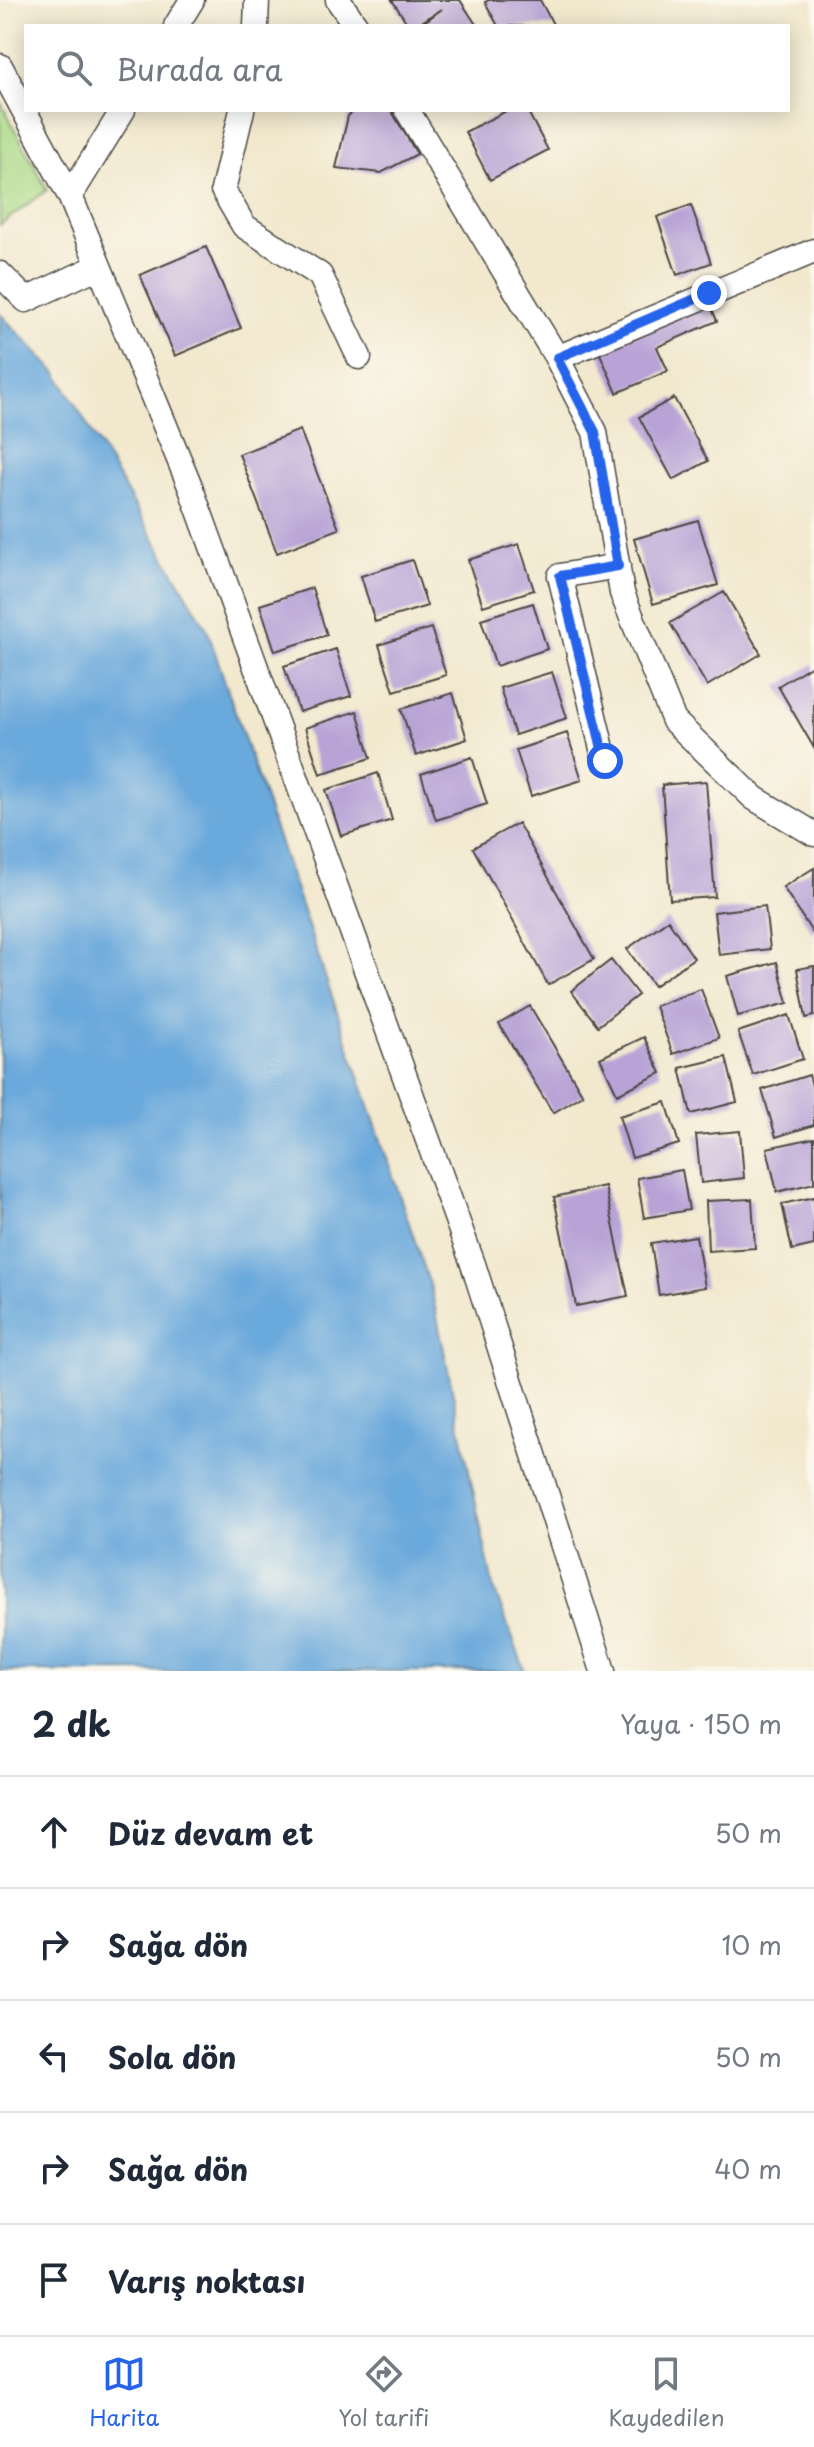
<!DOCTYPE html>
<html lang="tr">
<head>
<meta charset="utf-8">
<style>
  body { margin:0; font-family:"Playpen Sans",sans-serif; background:#f6f6f7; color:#1f2937 }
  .stop { position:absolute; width:24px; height:24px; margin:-18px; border:6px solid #2563eb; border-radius:50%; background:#fff }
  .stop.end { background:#2563eb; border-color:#fff; box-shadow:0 2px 8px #0008 }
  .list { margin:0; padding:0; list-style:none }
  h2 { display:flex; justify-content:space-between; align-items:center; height:104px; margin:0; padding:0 32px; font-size:34px }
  h2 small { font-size:26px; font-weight:400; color:#747a83 }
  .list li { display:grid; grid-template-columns:52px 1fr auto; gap:24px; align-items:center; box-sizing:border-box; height:112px; padding:0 32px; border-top:2px solid #e0e1e3 }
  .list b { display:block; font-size:30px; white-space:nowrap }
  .list em { font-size:26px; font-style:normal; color:#747a83 }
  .icon { flex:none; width:44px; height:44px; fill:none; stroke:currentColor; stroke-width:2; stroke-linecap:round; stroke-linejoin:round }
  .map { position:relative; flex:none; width:814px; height:1671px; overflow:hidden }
  .search { position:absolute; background:#fff; box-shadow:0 4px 20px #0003; left:24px; right:24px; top:24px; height:88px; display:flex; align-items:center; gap:20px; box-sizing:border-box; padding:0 28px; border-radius:0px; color:#747a83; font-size:30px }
  .sheet { height:664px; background:#fff }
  nav { display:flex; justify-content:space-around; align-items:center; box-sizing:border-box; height:112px; border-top:2px solid #e0e1e3; background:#fff; font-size:22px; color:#747a83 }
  nav a { display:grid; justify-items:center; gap:4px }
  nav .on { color:#2563eb }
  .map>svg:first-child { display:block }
  .green { fill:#aada87; stroke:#6a8259; stroke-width:2 }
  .water { fill:#6aa9dc; stroke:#4a6a84; stroke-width:2 }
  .building { fill:#b8a2d6 }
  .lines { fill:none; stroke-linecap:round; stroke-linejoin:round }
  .street-casing { stroke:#494743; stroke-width:27 }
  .street { stroke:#fff; stroke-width:24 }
  .route { stroke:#2563eb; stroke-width:10 }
</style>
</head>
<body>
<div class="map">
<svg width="814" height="1671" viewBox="0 0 814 1671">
  <rect width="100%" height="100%" fill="#fbf7ec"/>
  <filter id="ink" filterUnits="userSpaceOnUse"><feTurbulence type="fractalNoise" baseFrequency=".0125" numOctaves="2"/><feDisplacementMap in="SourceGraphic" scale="16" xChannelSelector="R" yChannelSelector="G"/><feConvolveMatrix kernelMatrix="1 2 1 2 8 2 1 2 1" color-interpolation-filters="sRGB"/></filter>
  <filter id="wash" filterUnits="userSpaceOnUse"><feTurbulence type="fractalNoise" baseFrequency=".006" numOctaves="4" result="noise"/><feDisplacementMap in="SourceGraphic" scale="32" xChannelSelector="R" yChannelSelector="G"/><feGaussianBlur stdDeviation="1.8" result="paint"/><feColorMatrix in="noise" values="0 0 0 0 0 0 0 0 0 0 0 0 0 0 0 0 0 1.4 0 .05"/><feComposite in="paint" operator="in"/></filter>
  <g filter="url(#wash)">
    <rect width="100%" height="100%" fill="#f2e8ce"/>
    <path class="green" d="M0,101L47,190L0,225Z"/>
    <path class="water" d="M0,314L57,373L207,629L431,1288L493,1586L525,1671H0Z"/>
    <g id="blocks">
      <path class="building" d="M392,0H460L477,26H419L442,9L415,26H409Z
        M489,0H540L554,26H498L485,2Z
        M355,110H391L417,154L381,173L336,168L348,116Z
        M508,110H527L548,150L490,180L465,132Z
        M691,205L711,263L677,275L657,217Z
        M206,247L241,328L175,356L140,275Z
        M708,299L717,321L657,347L668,371L617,393L597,347Z
        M674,398L708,461L673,480L639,417Z
        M300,430L339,529L277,553L239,454Z
        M698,520L718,585L653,604L634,539Z
        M519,544L534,590L483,606L468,560Z
        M412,560L427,606L375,622L361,576Z
        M312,588L327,635L275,651L260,605Z
        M724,592L761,654L707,686L670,623Z
        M533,603L547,649L496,666L481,619Z
        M431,628L446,675L394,691L379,645Z
        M336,649L351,696L299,712L284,666Z
        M814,664V748L778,686Z
        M552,672L567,718L515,735L500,688Z
        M453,693L467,739L416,756L401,709Z
        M357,711L371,758L320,774L305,728Z
        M567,733L582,780L531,796L516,750Z
        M472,757L487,804L436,820L421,774Z
        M378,773L392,820L341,836L326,790Z
        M706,781L715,897L670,900L662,785Z
        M518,823L594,959L548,985L473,848Z
        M814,868V935L783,887Z
        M765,906L770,949L719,955L714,912Z
        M668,920L694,958L654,986L627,949Z
        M611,960L638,995L598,1026L571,991Z
        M777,962L788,1003L738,1016L727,976Z
        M814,966V1016L806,1018L797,969Z
        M701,989L719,1038L673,1054L655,1006Z
        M530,1006L583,1095L553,1113L499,1024Z
        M789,1015L803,1059L753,1075L738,1032Z
        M644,1037L661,1073L617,1094L600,1058Z
        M726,1057L737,1102L691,1114L680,1068Z
        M809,1075L814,1092V1125L776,1137L762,1090Z
        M666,1102L679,1144L632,1158L619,1116Z
        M740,1131L744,1178L701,1183L696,1135Z
        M814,1138V1183L777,1192L767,1148Z
        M682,1170L689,1210L644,1218L637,1178Z
        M605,1186L628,1296L576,1306L554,1197Z
        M814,1197V1245L792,1250L782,1204Z
        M752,1199L755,1248L708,1251L706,1201Z
        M696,1236L705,1287L659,1295L651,1243Z"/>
    </g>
  </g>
  <g filter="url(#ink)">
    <use href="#blocks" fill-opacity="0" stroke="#494743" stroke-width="2"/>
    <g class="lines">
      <defs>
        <path id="street" d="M338,0L356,26
          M176,26L192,0
          M256,26L257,0
          M0,66L70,196L190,486L473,1264L603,1671
          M242,110L223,190L244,226L320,275L359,357
          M407,110L557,358L595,432L622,593L674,721L754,798L814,834
          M70,196L123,110
          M0,274L26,300L99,266
          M557,358L814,251
          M605,761L560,576L618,566"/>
      </defs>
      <use href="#street" class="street-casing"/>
      <use href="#street" class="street"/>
    </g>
  </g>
  <g class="lines" filter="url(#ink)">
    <path class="route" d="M605,761L560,576L618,566L595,432L557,358L709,293"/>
  </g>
</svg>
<div class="stop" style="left:605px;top:761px"></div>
<div class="stop end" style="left:709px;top:293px"></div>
<div class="search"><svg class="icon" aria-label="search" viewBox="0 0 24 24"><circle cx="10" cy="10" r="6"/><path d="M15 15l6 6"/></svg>Burada ara</div>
</div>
<section class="sheet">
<h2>2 dk<small>Yaya · 150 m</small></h2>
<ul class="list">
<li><svg class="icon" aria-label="ahead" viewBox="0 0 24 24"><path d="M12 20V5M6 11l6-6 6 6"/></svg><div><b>Düz devam et</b></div><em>50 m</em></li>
<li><svg class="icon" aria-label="right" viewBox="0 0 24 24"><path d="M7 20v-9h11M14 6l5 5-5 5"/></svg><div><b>Sağa dön</b></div><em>10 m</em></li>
<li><svg class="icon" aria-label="left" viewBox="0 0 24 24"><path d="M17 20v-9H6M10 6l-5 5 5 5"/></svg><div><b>Sola dön</b></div><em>50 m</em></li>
<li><svg class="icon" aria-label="right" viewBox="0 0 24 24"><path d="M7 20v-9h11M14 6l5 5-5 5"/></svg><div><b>Sağa dön</b></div><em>40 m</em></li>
<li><svg class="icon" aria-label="arrive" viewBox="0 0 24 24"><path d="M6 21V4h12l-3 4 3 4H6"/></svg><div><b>Varış noktası</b></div></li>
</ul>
</section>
<nav>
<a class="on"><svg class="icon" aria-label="map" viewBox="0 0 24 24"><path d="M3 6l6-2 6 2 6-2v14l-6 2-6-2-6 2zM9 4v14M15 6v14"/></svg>Harita</a>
<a><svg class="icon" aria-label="directions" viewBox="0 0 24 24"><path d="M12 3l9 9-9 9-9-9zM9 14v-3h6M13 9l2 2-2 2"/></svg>Yol tarifi</a>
<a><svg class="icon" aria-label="saved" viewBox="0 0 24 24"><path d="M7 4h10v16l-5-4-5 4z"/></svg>Kaydedilen</a>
</nav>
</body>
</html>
